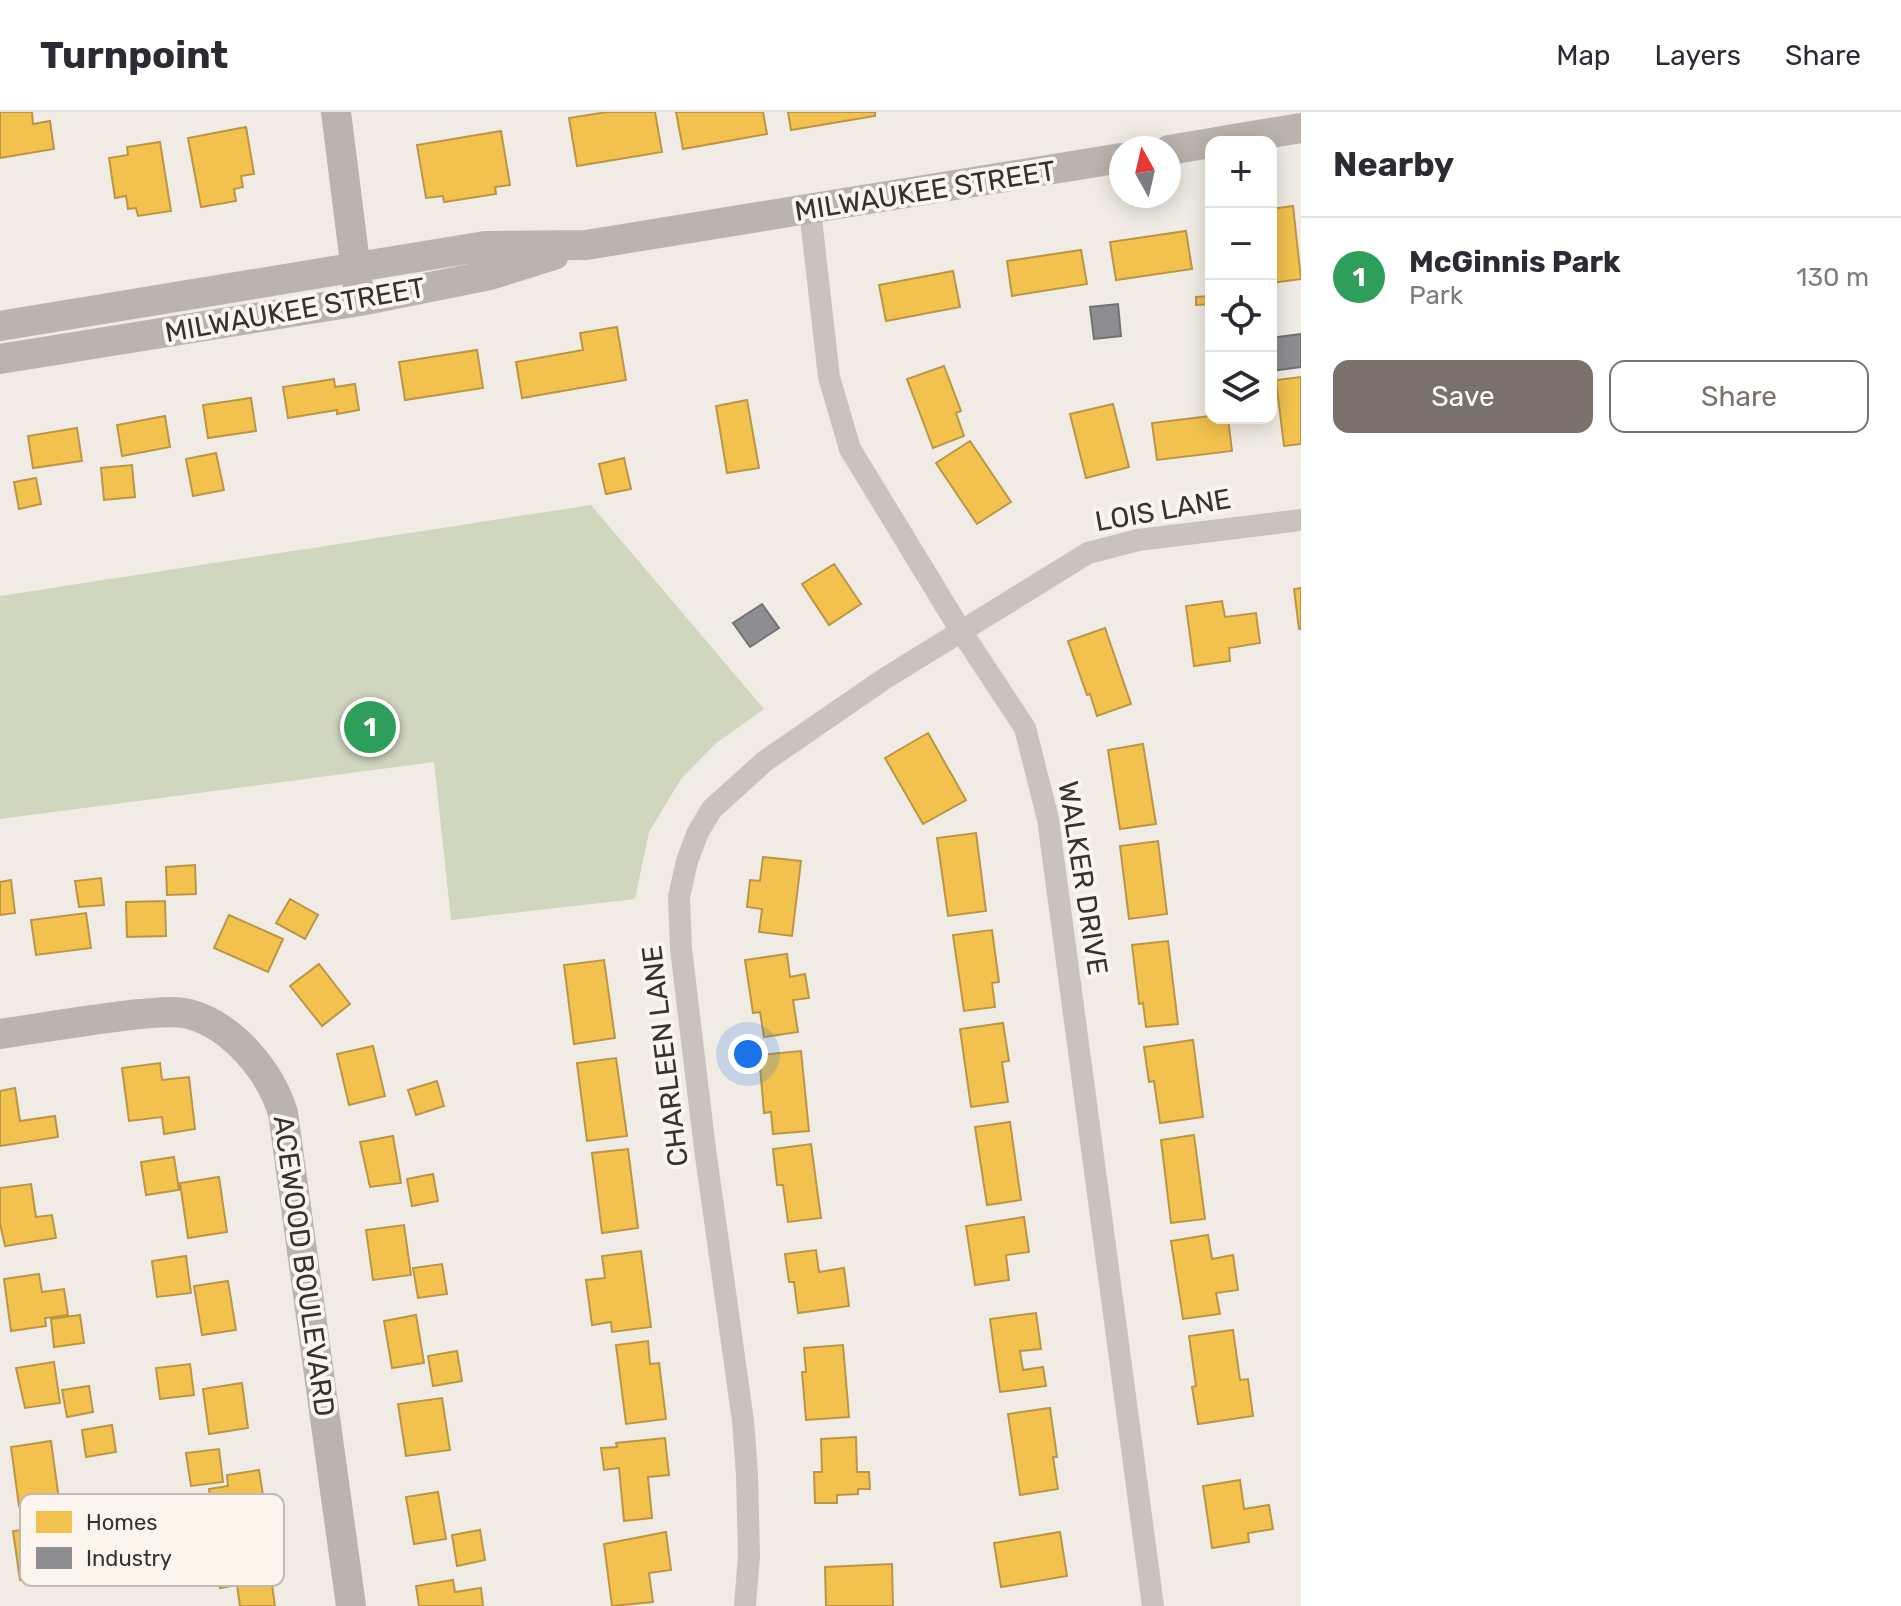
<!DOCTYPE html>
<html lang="en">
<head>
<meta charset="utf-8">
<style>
  body { margin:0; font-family:Rubik,sans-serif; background:#f2f2f3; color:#2b2b33 }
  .controls { position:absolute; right:24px; top:24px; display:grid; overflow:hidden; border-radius:16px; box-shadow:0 4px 20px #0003 }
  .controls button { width:72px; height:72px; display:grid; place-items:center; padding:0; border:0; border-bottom:2px solid #e1e1e2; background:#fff; color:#2b2b33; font:40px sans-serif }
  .compass { position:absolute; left:1109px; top:24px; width:72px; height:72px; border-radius:50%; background:#fff; box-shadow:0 4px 20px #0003; rotate:352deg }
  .you { position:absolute; left:748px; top:942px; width:28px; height:28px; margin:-20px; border:6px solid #fff; border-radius:50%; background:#1a73e8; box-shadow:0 0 0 12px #1a73e833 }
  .badge { display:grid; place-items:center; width:52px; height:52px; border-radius:50%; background:#7a716c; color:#fff; font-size:26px; font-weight:700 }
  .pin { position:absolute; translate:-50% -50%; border:4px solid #fff; box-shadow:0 2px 8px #0006 }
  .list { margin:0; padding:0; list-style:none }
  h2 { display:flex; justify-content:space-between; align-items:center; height:104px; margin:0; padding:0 32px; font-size:34px }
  h2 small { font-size:26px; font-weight:400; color:#7c7c81 }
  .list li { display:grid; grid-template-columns:52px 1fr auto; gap:24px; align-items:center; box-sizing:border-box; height:120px; padding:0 32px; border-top:2px solid #e1e1e2 }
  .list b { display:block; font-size:30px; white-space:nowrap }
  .list p { margin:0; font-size:26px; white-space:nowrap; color:#7c7c81 }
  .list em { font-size:26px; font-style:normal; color:#7c7c81 }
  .actions { display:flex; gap:16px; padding:24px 32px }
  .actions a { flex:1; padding:18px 0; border:2px solid #7a716c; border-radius:16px; text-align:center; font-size:28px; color:#7a716c }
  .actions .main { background:#7a716c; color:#fff }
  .icon { flex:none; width:44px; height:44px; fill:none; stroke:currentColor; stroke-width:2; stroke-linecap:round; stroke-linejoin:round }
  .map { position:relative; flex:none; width:1301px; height:1494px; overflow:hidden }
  header { display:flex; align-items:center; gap:48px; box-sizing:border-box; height:112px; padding:0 40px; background:#fff; border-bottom:2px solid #e1e1e2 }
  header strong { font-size:38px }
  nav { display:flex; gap:44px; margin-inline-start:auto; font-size:28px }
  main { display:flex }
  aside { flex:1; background:#fff }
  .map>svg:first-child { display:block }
  .green { fill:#d1d6bf }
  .homes { fill:#f2c14e; stroke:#bb9644; stroke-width:2 }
  .industry { fill:#8d8d92; stroke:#747173; stroke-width:2 }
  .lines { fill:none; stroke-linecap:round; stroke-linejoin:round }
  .street { stroke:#c9c3be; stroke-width:22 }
  .secondary { stroke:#bab3ae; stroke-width:30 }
  .labels { text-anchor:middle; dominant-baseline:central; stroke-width:8; stroke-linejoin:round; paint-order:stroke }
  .street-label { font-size:28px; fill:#3b302b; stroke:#fbf5ee }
  .key { fill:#fbf5ee; stroke:#c1bab4; stroke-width:2 }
  .key-label { font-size:22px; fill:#3b302b }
</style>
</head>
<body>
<header>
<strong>Turnpoint</strong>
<nav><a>Map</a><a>Layers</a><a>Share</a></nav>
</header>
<main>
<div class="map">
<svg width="1301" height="1494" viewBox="0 0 1301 1494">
  <rect width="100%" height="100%" fill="#f0ebe5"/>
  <path class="green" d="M591,393L764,597L715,632L681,667L649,720L635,787L451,808L434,650L0,707V484Z"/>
  <path class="homes" d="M0,0H32L33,12L50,9L54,37L0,46Z
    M607,0H655L662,40L577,54L569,6Z
    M676,0H763L767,22L683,37Z
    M788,0H875V4L791,18Z
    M246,15L254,62L241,64L243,75L234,77L236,89L201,95L188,26Z
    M501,19L510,73L495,75L496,82L444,90L443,84L426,86L417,33Z
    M160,30L171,99L138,104L136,96L128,97L126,84L115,86L109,46L128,43L127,35Z
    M1293,94L1301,167L1271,171V97Z
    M1186,119L1192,157L1116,168L1110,130Z
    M1081,138L1087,172L1012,184L1007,149Z
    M953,159L960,195L886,209L879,173Z
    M1210,184L1211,192L1196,193V185Z
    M617,215L626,268L522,286L516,250L583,238L580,221Z
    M477,238L483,276L405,288L399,250Z
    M944,254L961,299L956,301L964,324L933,336L907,267Z
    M1301,265V332L1284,334L1276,268Z
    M334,267L335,275L355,272L359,298L337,302V298L288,306L283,275Z
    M251,286L256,319L208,326L203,293Z
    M747,288L759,356L727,361L716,294Z
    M1113,292L1129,355L1086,366L1070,302Z
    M165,304L170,335L122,344L117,313Z
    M1211,304V306H1228L1232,339L1157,348L1152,311Z
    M77,316L82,349L33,356L28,324Z
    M970,329L1011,390L977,412L936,351Z
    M216,341L224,378L193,384L186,347Z
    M624,346L631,377L606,382L599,352Z
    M132,353L135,385L104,388L101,356Z
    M36,366L41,392L19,397L14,370Z
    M834,452L861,492L829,513L802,472Z
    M1301,476V517H1299L1294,477Z
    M1222,489L1225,505L1256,501L1260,531L1229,536L1230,549L1194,554L1186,494Z
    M1105,516L1131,592L1097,604L1090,582L1087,583L1068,529Z
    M928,621L966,688L923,712L885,646Z
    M1143,632L1156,712L1120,717L1108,638Z
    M976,721L986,799L948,804L937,726Z
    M1158,729L1167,802L1129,807L1120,734Z
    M763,745L801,749L792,824L759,820L762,797L747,795L750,768L760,769Z
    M195,753L196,782L167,783L166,755Z
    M101,766L104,793L79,795L75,769Z
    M11,768L15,801L0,803V770Z
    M290,787L318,803L305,827L276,811Z
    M165,789L166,824L127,825L126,790Z
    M86,801L91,836L36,843L31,808Z
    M229,803L283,827L268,860L214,836Z
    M992,818L999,870L992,871L995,895L964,899L953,823Z
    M1168,829L1178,912L1146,915L1143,891L1139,892L1132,833Z
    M787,842L790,865L805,862L809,886L793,888L798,920L764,925L760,900L753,901L745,848Z
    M604,848L615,926L574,932L564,853Z
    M319,852L350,892L322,914L290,874Z
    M1003,911L1009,949L1002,950L1008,990L971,995L960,917Z
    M1193,928L1203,1005L1160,1011L1154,969L1149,970L1144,935Z
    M373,934L385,984L349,993L337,942Z
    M801,939L809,1019L773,1022L771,1000L764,1001L759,943Z
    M616,946L627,1024L587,1029L577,951Z
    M160,951L162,968L189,965L195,1017L164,1022L162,1005L129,1009L122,956Z
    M437,969L444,994L416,1003L408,978Z
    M15,976L20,1009L55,1004L58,1025L0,1034V979Z
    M1010,1010L1021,1088L987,1093L975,1015Z
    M1194,1023L1205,1107L1171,1111L1161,1028Z
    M393,1024L401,1071L370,1075L360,1030Z
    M811,1032L821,1106L788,1110L783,1073H777L773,1037Z
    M628,1037L638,1116L602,1121L592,1041Z
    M174,1045L179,1078L146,1083L141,1050Z
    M433,1062L438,1089L412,1094L407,1067Z
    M219,1065L227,1120L188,1126L180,1071Z
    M31,1072L36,1105L52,1103L56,1126L5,1134L0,1112V1076Z
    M1024,1105L1029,1140L1006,1143L1009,1168L975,1173L966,1114Z
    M404,1113L411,1163L373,1168L366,1118Z
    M1208,1123L1212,1147L1233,1143L1238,1178L1216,1181L1220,1202L1183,1207L1171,1129Z
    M816,1138L819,1160L844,1156L849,1194L798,1201L794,1170H789L785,1142Z
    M641,1139L651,1215L612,1220L611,1210L592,1213L586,1168L605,1166L602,1144Z
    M186,1144L191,1181L157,1185L152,1149Z
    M442,1152L447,1182L418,1186L413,1156Z
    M39,1162L42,1180L64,1177L68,1203L45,1206L46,1214L11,1219L4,1167Z
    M228,1169L236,1218L202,1223L194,1174Z
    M1036,1201L1041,1237L1020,1239L1023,1258L1043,1255L1046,1274L1000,1280L990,1207Z
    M80,1203L84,1231L54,1235L51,1207Z
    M416,1203L424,1251L392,1256L384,1209Z
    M1233,1218L1240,1268L1248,1267L1253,1304L1198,1312L1192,1275L1196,1274L1189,1224Z
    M648,1229L650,1252L659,1251L666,1307L626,1312L616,1233Z
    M843,1233L849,1305L806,1308L802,1260H806L804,1236Z
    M457,1239L462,1269L433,1274L428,1244Z
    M54,1250L60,1291L25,1296L16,1256Z
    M190,1252L194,1283L160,1287L156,1256Z
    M242,1271L248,1316L209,1322L203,1277Z
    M89,1274L93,1300L67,1305L62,1278Z
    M442,1286L450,1338L406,1344L398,1292Z
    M1050,1296L1057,1345H1053L1058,1377L1020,1383L1008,1302Z
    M112,1313L116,1340L86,1345L82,1318Z
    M856,1325L857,1360H869L870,1377H858V1382L837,1383V1391H815L814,1360H822L821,1327Z
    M665,1326L669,1363L648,1365L652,1406L624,1409L619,1356L604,1358L601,1336L617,1335L616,1331Z
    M51,1329L59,1388L19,1394L11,1335Z
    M219,1337L223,1370L191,1374L186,1341Z
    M259,1358L267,1408L214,1416L209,1377L228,1374L227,1363Z
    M1240,1368L1244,1397L1269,1393L1273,1417L1248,1421L1249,1430L1212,1436L1203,1374Z
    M438,1380L446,1427L414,1432L406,1385Z
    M46,1415L48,1429L61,1427L64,1453L51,1455L52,1463L20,1468L13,1419Z
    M480,1418L485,1448L457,1454L452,1423Z
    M666,1420L671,1458L649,1461L653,1490L612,1494L604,1432Z
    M1060,1420L1067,1464L1001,1475L994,1431Z
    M221,1432L224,1452L268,1445L275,1494H240L237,1473L220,1476L217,1461L192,1465L188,1437Z
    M892,1452L893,1494H826L825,1455Z
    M453,1468L455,1480L481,1476L483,1494H419L416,1474Z"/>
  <path class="industry" d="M1118,192L1121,224L1094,227L1090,195Z
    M1301,222V255L1271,259V226Z
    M762,492L779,516L750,535L733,511Z"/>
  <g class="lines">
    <path class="street" d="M810,98L829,265L850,337L961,519L1025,616L1048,707L1153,1494
      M745,1494L749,1444L747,1363L743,1309L705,1037L681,837L679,785L687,749L698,720L712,697L765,649L884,567L1088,441L1138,428L1301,408"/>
    <path class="secondary" d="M336,0L358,175
      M1216,30L1301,16
      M1169,38L1211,31
      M0,214L485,134L586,133L1121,46
      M0,247L360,189L490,163L554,143
      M0,922C47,915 93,907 140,902C156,901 174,898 189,902C233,914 270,959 283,1001L351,1494"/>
  </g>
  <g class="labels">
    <g class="street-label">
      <text transform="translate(925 79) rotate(-9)">MILWAUKEE STREET</text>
      <text transform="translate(295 198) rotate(-10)">MILWAUKEE STREET</text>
      <text transform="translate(1163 398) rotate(-10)">LOIS LANE</text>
      <text transform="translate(1083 766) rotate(81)">WALKER DRIVE</text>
      <text transform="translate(665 944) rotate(-97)">CHARLEEN LANE</text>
      <text transform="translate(304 1154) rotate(82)">ACEWOOD BOULEVARD</text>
    </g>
  </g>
  <rect x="20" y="1382" width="264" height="92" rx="12" class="key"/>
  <rect x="36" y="1399" width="36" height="22" fill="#f2c14e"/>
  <rect x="36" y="1435" width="36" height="22" fill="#8d8d92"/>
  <g class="key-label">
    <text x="86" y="1418">Homes</text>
    <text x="86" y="1454">Industry</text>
  </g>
</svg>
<div class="controls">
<button>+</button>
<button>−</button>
<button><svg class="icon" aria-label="locate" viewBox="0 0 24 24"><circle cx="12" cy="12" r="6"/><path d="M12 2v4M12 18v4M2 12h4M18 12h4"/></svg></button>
<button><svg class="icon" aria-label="layers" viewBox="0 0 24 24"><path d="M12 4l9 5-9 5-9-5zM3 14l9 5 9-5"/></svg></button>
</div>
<svg class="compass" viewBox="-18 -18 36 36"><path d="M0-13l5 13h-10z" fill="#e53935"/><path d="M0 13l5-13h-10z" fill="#7c7c81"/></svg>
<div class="you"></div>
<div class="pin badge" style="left:370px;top:615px;background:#2e9e5b">1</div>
</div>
<aside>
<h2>Nearby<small></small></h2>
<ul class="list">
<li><span class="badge" style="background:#2e9e5b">1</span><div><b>McGinnis Park</b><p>Park</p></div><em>130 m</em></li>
</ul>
<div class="actions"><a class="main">Save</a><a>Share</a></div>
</aside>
</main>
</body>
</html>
